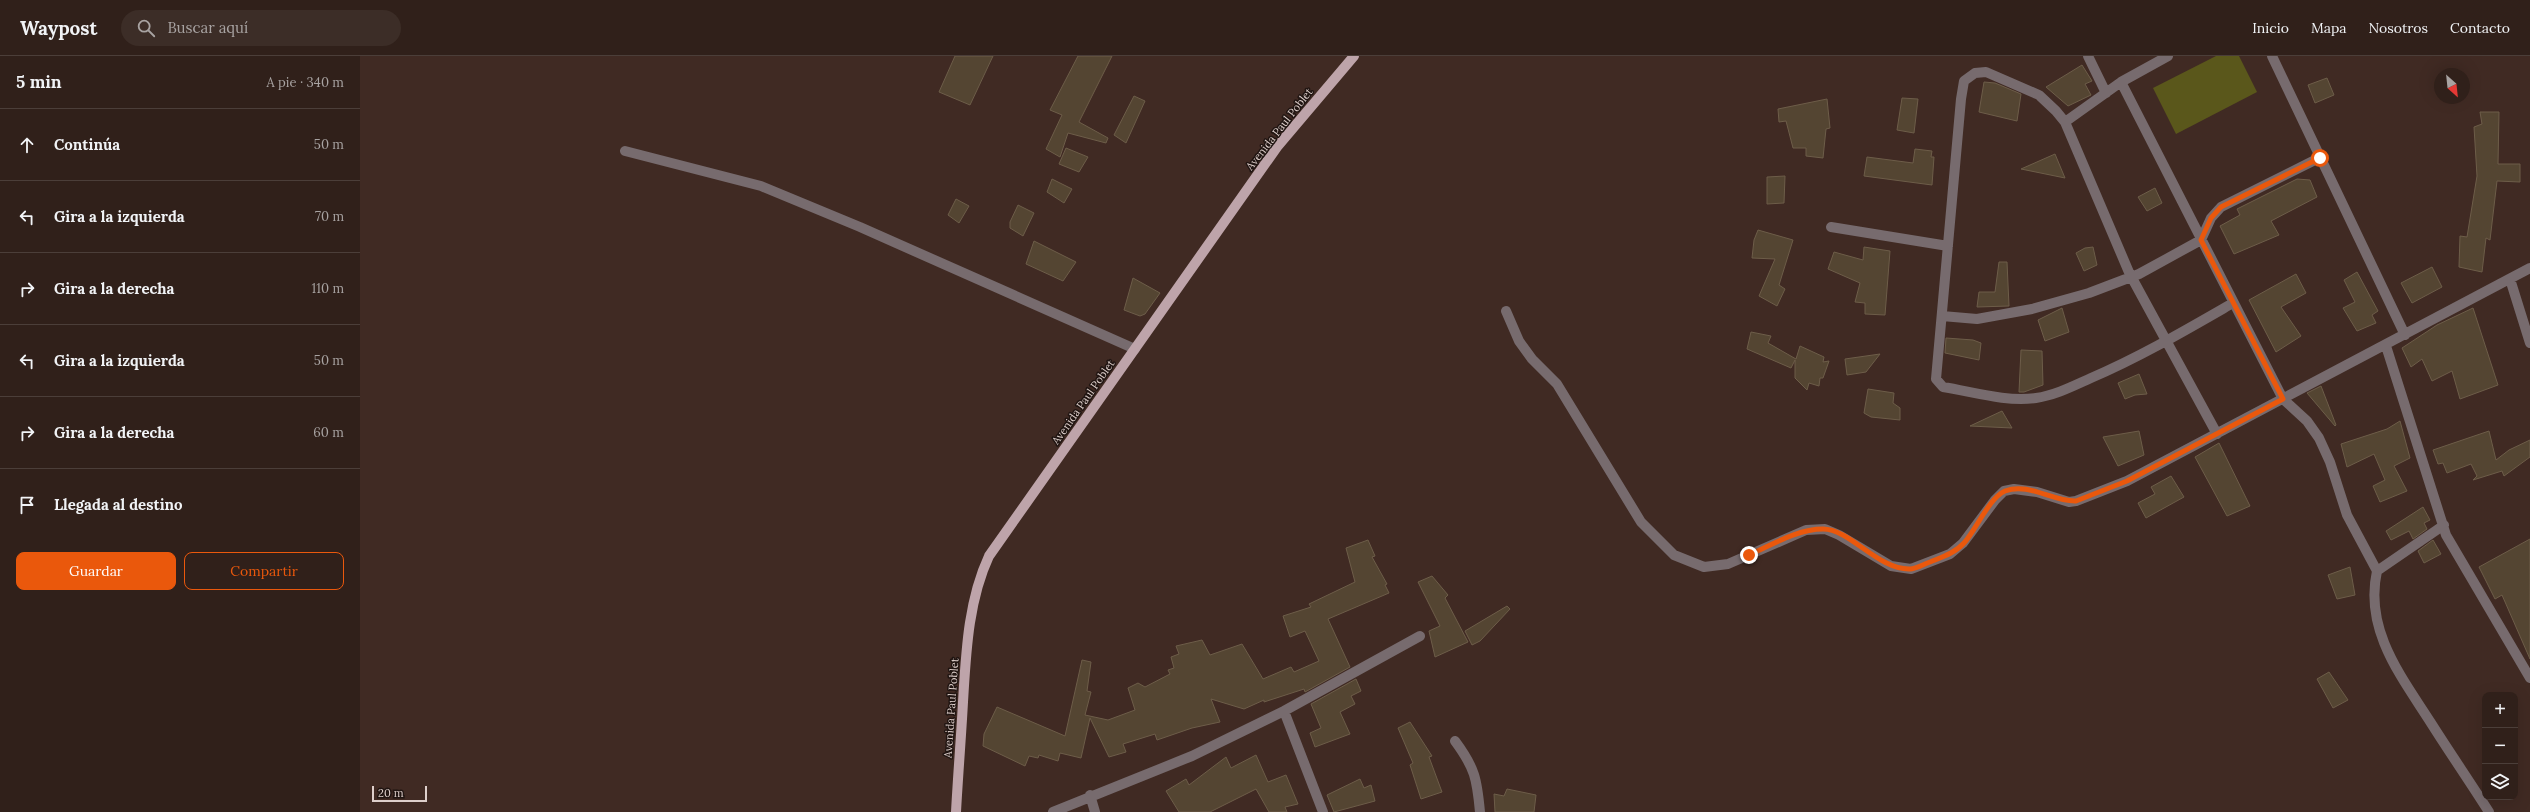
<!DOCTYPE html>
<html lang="es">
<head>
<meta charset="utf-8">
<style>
  body { margin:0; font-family:Lora,serif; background:#3c2d27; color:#f1f3f6 }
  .controls { position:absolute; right:12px; bottom:12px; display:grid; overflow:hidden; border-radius:8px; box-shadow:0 4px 16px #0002 }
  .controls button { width:36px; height:36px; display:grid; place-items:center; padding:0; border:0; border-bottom:1px solid #4b3e39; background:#30201a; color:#f1f3f6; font:20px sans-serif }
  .compass { position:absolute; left:2074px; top:12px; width:36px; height:36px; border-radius:50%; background:#30201a; box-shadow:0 4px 16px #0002; rotate:153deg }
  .scale { position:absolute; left:12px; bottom:10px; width:55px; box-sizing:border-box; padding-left:4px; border:2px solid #decfcb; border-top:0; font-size:11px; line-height:14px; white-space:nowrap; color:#decfcb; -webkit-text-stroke:3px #201512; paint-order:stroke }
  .stop { position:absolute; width:12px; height:12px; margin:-9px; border:3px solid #ea580c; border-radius:50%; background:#fff }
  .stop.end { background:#ea580c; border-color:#fff; box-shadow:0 1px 4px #0008 }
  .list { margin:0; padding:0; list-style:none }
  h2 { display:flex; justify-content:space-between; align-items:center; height:52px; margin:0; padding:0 16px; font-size:17px }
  h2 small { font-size:13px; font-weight:400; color:#a8a3a2 }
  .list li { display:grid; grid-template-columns:26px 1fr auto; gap:12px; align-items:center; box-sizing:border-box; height:72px; padding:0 16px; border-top:1px solid #4b3e39 }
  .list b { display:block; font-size:15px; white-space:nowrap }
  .list em { font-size:13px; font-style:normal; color:#a8a3a2 }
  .actions { display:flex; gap:8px; padding:12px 16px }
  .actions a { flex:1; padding:9px 0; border:1px solid #ea580c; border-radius:8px; text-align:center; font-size:14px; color:#ea580c }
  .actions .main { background:#ea580c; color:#fff }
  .icon { flex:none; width:22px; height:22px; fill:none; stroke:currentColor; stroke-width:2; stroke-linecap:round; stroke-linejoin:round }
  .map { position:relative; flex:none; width:2170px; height:756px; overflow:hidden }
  header { display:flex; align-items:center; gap:24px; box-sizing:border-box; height:56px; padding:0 20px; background:#30201a; border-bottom:1px solid #4b3e39 }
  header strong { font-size:19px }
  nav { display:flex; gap:22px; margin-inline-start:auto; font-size:14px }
  .search { width:280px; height:36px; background:#3c2d27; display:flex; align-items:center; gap:10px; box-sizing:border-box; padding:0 14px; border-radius:22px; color:#a8a3a2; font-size:15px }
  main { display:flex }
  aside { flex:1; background:#30201a }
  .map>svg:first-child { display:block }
  .green { fill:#5a571b }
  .building { fill:#544532; stroke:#6d5d49 }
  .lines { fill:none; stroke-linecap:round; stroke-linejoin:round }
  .minor { stroke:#776b6e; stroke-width:10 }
  .major { stroke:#bea4aa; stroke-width:10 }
  .route { stroke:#ea580c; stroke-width:5 }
  .labels { text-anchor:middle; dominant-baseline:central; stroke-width:3; stroke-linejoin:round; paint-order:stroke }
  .street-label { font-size:11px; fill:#decfcb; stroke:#201512 }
</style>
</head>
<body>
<header>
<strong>Waypost</strong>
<div class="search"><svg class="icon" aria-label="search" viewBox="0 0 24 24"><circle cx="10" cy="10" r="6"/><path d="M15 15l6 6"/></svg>Buscar aquí</div>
<nav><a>Inicio</a><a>Mapa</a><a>Nosotros</a><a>Contacto</a></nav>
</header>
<main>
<aside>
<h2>5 min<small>A pie · 340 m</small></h2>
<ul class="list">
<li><svg class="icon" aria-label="ahead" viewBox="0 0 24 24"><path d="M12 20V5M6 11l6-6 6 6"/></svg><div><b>Continúa</b></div><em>50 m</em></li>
<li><svg class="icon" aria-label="left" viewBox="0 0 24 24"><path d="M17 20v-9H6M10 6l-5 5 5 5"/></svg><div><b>Gira a la izquierda</b></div><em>70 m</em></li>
<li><svg class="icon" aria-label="right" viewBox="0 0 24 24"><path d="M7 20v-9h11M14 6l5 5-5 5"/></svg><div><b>Gira a la derecha</b></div><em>110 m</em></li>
<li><svg class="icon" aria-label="left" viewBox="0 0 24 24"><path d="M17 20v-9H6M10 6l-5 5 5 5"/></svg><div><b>Gira a la izquierda</b></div><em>50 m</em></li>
<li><svg class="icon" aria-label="right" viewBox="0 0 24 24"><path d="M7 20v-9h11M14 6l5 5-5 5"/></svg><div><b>Gira a la derecha</b></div><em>60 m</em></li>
<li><svg class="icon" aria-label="arrive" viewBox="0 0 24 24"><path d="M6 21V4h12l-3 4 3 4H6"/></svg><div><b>Llegada al destino</b></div></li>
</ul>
<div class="actions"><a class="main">Guardar</a><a>Compartir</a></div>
</aside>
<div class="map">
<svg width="2170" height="756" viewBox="0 0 2170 756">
  <rect width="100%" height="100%" fill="#402a23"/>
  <path class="green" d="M1856,0H1879L1897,36L1816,78L1793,32Z"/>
  <path class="building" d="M595,0H633L610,49L579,36Z
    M718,0H752L719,66L748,82L746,87L708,77L700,101L686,93L702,59L690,54Z
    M1722,9L1732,25L1725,28L1731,39L1708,50L1686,31Z
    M1967,22L1974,39L1955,47L1948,29Z
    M1624,26L1635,27L1661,38L1657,65L1619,56Z
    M774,40L785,45L766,87L754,79Z
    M1542,42L1558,43L1554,77L1537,74Z
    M1467,43L1470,72L1466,73L1463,102L1446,100V92H1433L1426,65L1419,66L1418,53Z
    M2120,56H2139L2138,108H2160V126L2137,125L2130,184L2126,182L2122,216L2099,211L2100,180L2107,181L2117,120L2114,71L2122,68Z
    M706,92L728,101L719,116L699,108Z
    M1555,93L1572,95L1571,101H1574L1572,129L1504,120L1507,101L1553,107Z
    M1695,98L1705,122L1661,113Z
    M1425,120L1424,147L1407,148V121Z
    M692,123L712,133L704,147L687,136Z
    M1937,123L1950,124L1957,141L1911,165L1919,179L1874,198L1860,170L1880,159L1877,153Z
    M1795,132L1802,147L1787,155L1778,141Z
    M596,143L609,150L599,167L588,159Z
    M658,149L674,157L663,180L650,172V166Z
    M1398,174L1433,184L1419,229L1425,233L1417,250L1399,240L1415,203L1392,202L1394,184Z
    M674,185L716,206L703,225L666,208Z
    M1504,191L1530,195L1525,259L1505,258V247L1495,246L1500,227L1468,213L1474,196L1503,204Z
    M1733,191L1737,209L1724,215L1716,197L1725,192Z
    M1639,206H1647L1649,250L1617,251L1619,236H1635Z
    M2072,211L2082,231L2052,247L2041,227Z
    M1997,216L2018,255L2012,259L2016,267L1997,275L1983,252L1995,246L1984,224Z
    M1936,218L1946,237L1921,251L1941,280L1916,296L1889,244Z
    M773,222L800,237L785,258L780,260L764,254Z
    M1702,252L1709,276L1685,285L1678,264Z
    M2113,252L2138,329L2100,343L2092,315L2072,325L2062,303L2051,311L2042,292L2077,269Z
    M1391,276L1411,280L1408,287L1436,303L1440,290L1464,301L1463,306L1469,305L1463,322H1460L1459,330L1449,327L1447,334L1435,322V304L1431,312L1387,293Z
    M1586,282L1613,284L1621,287L1619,304L1585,297Z
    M1661,294L1682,295L1683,329L1664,336H1659Z
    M1520,298L1506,316L1487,319L1485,303Z
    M1779,318L1787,338L1775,339L1765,343L1758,327Z
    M1961,330L1976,369L1975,370L1947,337Z
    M1508,333L1534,337L1533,347L1540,352V364L1511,361L1504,357Z
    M1642,355L1652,372L1610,370Z
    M2040,365L2050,402L2034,410L2047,435L2020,446L2013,430L2025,424L2014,398L1987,411L1981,388L2027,373Z
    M1779,375L1784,399L1758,410L1743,381Z
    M2129,375L2136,404L2149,394L2170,384V401L2144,420L2142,415L2113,424L2117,420L2111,408L2087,417L2083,407L2078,408L2073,394Z
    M1859,387L1890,450L1867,460L1835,401Z
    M1811,420L1824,441L1786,462L1778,447L1795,438L1791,431Z
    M2063,451L2070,464L2064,467L2067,473L2053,483L2049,475L2031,484L2026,475Z
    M2170,483V603L2142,539L2135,543L2119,511Z
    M1008,484L1015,500L1012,501L1027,528L1025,529L1029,537L968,563L990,611L945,636L944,633L904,646V644L884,653L851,643L860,666L832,672L797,684L795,678L763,688L766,696L749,701L730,662L721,702L700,697L698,705L679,699L678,702L669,700L665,710L623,690L624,678L637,651L705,680L722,604L731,606L727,635L731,636L725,659L748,664L775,654L768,632L778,627L785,631L810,618L808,614L814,612L811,601L819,598L816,590L842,584L850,599L882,588L903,623L931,611L934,616L959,605L945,575L930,581L923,560L951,551L949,548L995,526L986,492Z
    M2073,484L2081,498L2064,507L2058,495Z
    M1990,511L1995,539L1977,543L1968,519Z
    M1072,520L1088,539L1085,542L1108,586L1075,601L1069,575L1080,570L1058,526Z
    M1147,550L1150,553L1120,585L1112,589L1105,575Z
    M1969,616L1988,644L1973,652L1957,623Z
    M996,623L1001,635L991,640L995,648L980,656L990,678L955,691L950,677L961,672L951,648Z
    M1050,666L1072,700L1069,701L1082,736L1061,743L1050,709L1053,707L1038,672Z
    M896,699L908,726L926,719L938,748L925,751L927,756H909L896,733L850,756H819L806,735L826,723L829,729L866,701L871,712Z
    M1000,723L1004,732L1011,729L1015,745L974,756L967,739Z
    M1147,733L1176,739L1174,756H1135L1134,738L1144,740Z"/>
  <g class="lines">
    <path class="minor" d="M1728,0L1746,37
      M1912,0L2045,279
      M1761,26L1923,343L1947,365L1959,382L1970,406L1987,459L2017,515C2004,574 2041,620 2071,667C2090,697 2110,726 2129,756
      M1705,66L1761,26L1808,0
      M265,95L401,130L500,171L775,293
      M1471,171L1588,190
      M2150,223L2170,287
      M1146,255L1159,285L1172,303L1197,328L1281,466L1314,499L1344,511L1368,508L1446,474L1465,473L1479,479L1531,510L1551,513L1590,498L1603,487L1635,444L1644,435L1654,433L1677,436L1709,446L1716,445L1767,425L2170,212
      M1582,260L1617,263L1672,253L1729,237L1779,218L1841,184L1851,162L1861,151L1959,102
      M2026,290L2086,479L2170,622
      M1857,378L1772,222L1771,221L1705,66L1696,55L1679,39L1626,16L1615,17L1604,25L1601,43L1576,323L1583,331C1614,336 1645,346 1676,342C1696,339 1713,330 1731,322C1780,301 1826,274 1873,247
      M2017,515L2084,469
      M924,655L963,756
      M1095,685C1115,712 1117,723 1120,756
      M730,739L735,756
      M693,756L832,700L924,655L1060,580"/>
    <path class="major" d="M596,756C598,719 601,683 603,646C606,597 608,545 629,500L917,91L994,0"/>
  </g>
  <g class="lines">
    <path class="route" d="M1389,499C1412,489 1437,473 1463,473C1490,473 1518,514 1550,513C1556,513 1564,508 1570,506C1582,501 1595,497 1604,487C1616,474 1629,442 1645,435C1669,426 1693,446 1716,445L1767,425L1923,343L1841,184L1851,162L1861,151L1960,102"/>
  </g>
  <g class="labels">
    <g class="street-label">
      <text transform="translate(919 73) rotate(-52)">Avenida Paul Poblet</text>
      <text transform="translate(723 346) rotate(-55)">Avenida Paul Poblet</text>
      <text transform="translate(591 652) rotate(-86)">Avenida Paul Poblet</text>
    </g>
  </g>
</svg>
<div class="controls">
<button>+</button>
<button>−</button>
<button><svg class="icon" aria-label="layers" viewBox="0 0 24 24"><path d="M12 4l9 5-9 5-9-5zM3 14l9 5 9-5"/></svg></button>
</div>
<svg class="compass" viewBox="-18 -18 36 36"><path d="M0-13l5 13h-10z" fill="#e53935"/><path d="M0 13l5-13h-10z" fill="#a8a3a2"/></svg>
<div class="scale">20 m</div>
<div class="stop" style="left:1960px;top:102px"></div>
<div class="stop end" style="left:1389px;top:499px"></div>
</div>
</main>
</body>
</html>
